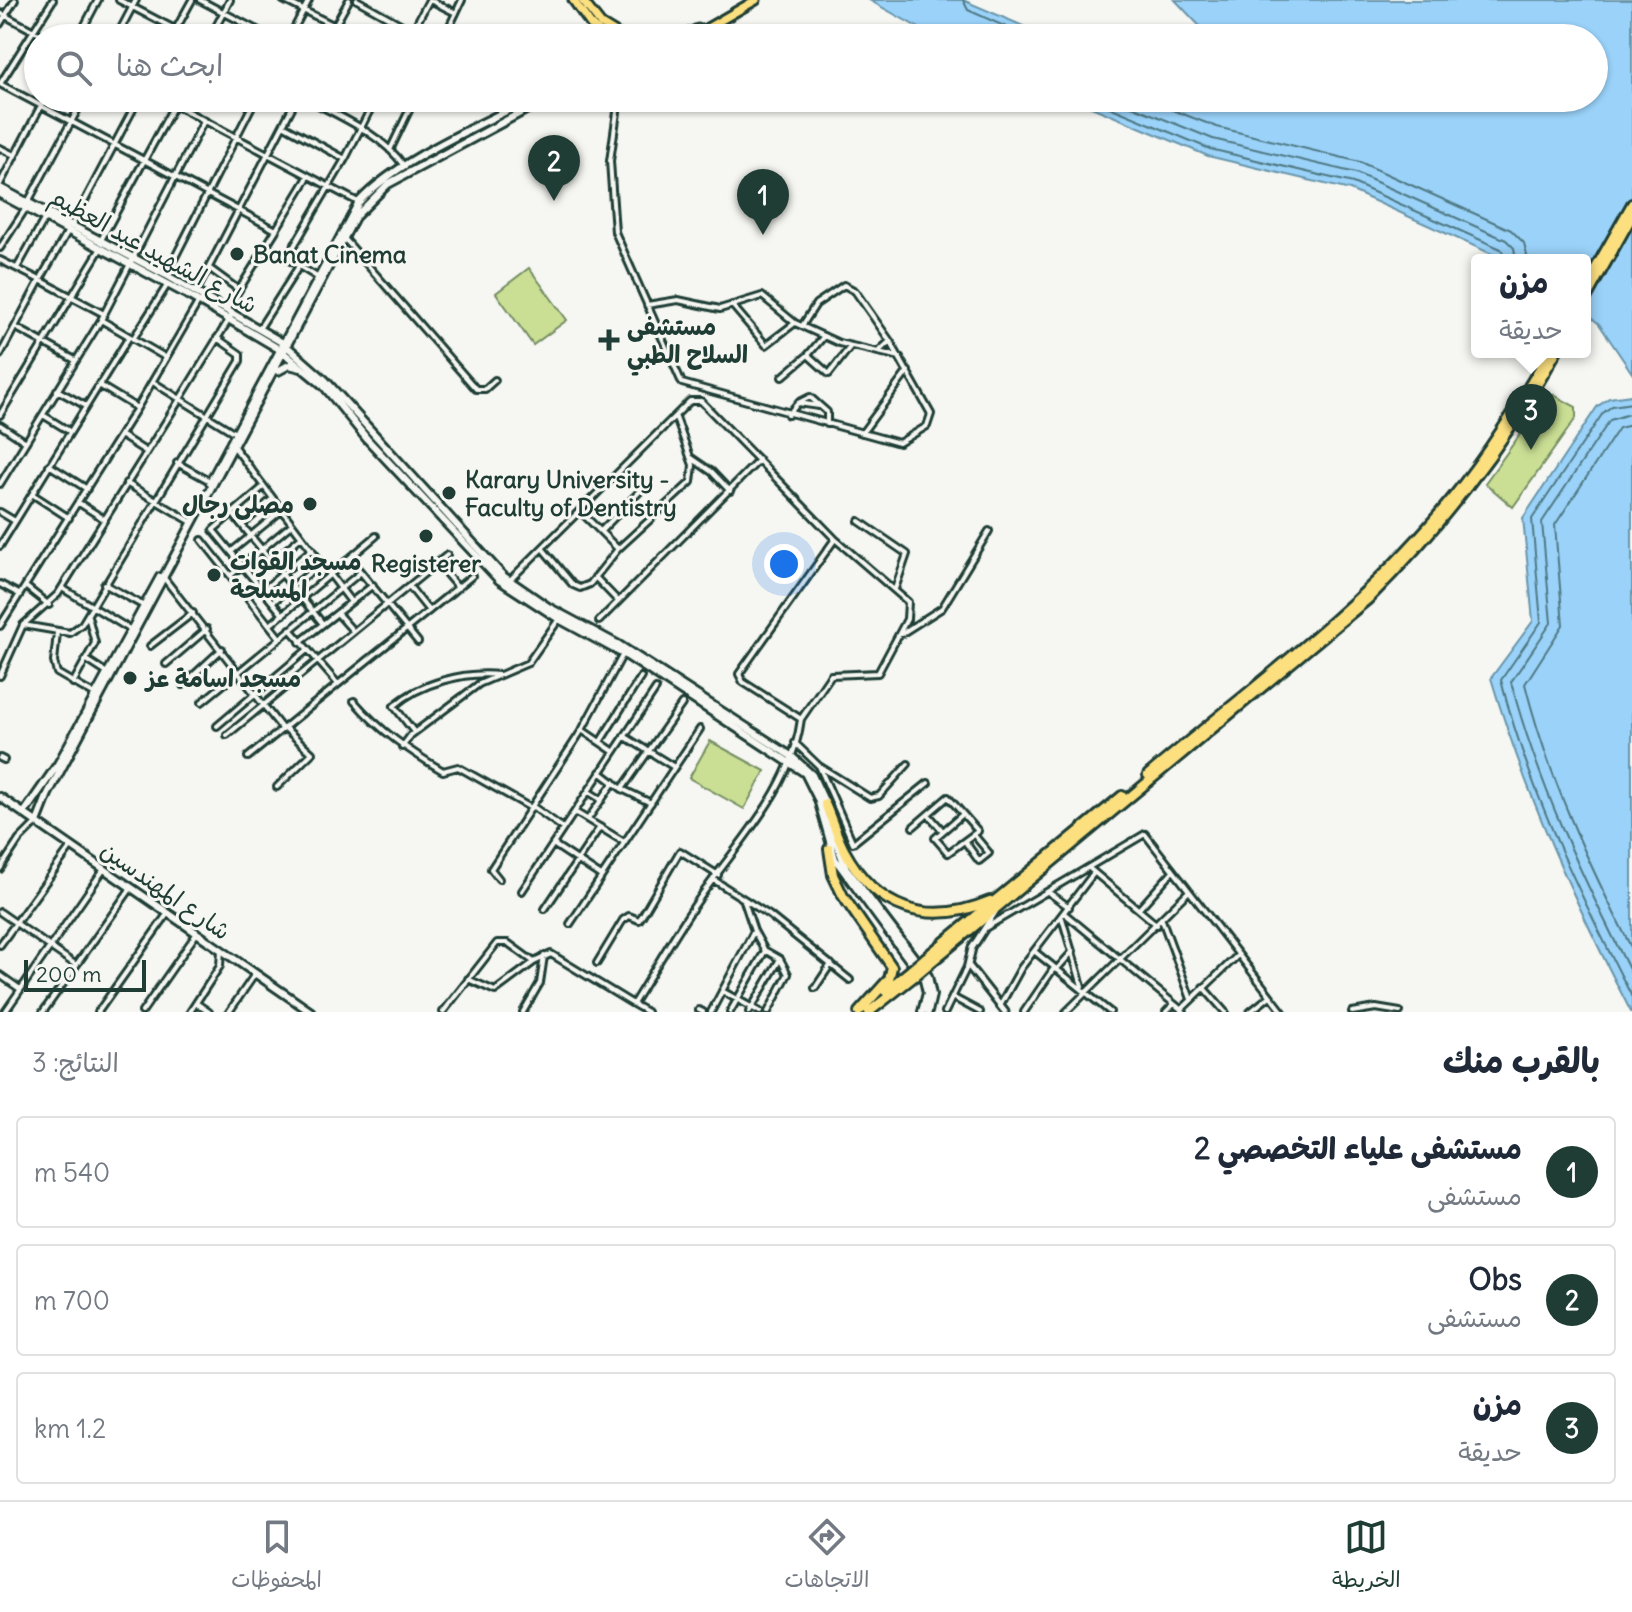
<!DOCTYPE html>
<html lang="ar">
<head>
<meta charset="utf-8">
<style>
  body { margin:0; font-family:Delius,"Playpen Sans Arabic",sans-serif; background:#f2f2f3; color:#1f2937; direction:rtl }
  .scale { position:absolute; left:24px; bottom:20px; width:122px; box-sizing:border-box; padding-left:8px; border:4px solid #1f3d34; border-top:0; font-size:22px; line-height:28px; white-space:nowrap; color:#1f3d34; -webkit-text-stroke:6px #f6f6f2; paint-order:stroke }
  .you { position:absolute; left:784px; top:564px; width:28px; height:28px; margin:-20px; border:6px solid #fff; border-radius:50%; background:#1a73e8; box-shadow:0 0 0 12px #1a73e833 }
  .badge { display:grid; place-items:center; width:52px; height:52px; border-radius:50%; background:#1f3d34; color:#fff; font-size:26px; font-weight:700 }
  .pin { position:absolute; translate:-50% -66px; filter:drop-shadow(0 2px 4px #0008) }
  .pin::after { content:''; position:absolute; top:42px; width:28px; height:24px; background:inherit; clip-path:polygon(0 0,100% 0,50% 100%) }
  .popup { position:absolute; left:1471px; top:254px; width:120px; height:104px; box-sizing:border-box; display:grid; place-content:center; border-radius:8px; background:#fff; filter:drop-shadow(0 2px 6px #0005); font-size:26px; white-space:nowrap; color:#747a83 }
  .popup b { font-size:30px; color:#1f2937 }
  .popup::after { content:''; position:absolute; left:50%; top:100%; margin-left:-16px; border:16px solid transparent; border-top-color:#fff }
  .list { margin:0; padding:0; list-style:none }
  h2 { display:flex; justify-content:space-between; align-items:center; height:104px; margin:0; padding:0 32px; font-size:34px }
  h2 small { font-size:26px; font-weight:400; color:#747a83 }
  .list li { display:grid; grid-template-columns:52px 1fr auto; gap:24px; align-items:center; box-sizing:border-box; height:112px; margin:0 16px 16px; padding:0 16px; border:2px solid #e0e1e3; border-radius:8px }
  .list b { display:block; font-size:30px; white-space:nowrap }
  .list p { margin:0; font-size:26px; white-space:nowrap; color:#747a83 }
  .list em { font-size:26px; font-style:normal; color:#747a83 }
  .icon { flex:none; width:44px; height:44px; fill:none; stroke:currentColor; stroke-width:2; stroke-linecap:round; stroke-linejoin:round }
  .map { position:relative; flex:none; width:1632px; height:1012px; overflow:hidden; direction:ltr }
  .search { position:absolute; background:#fff; box-shadow:0 2px 6px #0004; left:24px; right:24px; top:24px; height:88px; display:flex; align-items:center; gap:20px; box-sizing:border-box; padding:0 28px; border-radius:44px; color:#747a83; font-size:30px }
  .sheet { height:488px; background:#fff }
  nav { display:flex; justify-content:space-around; align-items:center; box-sizing:border-box; height:112px; border-top:2px solid #e0e1e3; background:#fff; font-size:22px; color:#747a83 }
  nav a { display:grid; justify-items:center; gap:4px }
  nav .on { color:#1f3d34 }
  .map>svg:first-child { display:block }
  .green { fill:#cadf94; stroke:#748e64; stroke-width:2 }
  .water { fill:#9ad2f9; stroke:#6996aa; stroke-width:2 }
  .lines { fill:none; stroke-linecap:round; stroke-linejoin:round }
  .shore { stroke:#507983; stroke-width:2 }
  .minor-casing { stroke:#1f3d34; stroke-width:10 }
  .tertiary-casing { stroke:#1f3d34; stroke-width:11 }
  .secondary-casing { stroke:#1f3d34; stroke-width:12 }
  .primary-casing { stroke:#1f3d34; stroke-width:13 }
  .trunk-casing { stroke:#1f3d34; stroke-width:14 }
  .minor { stroke:#f6f6f2; stroke-width:4 }
  .tertiary { stroke:#f6f6f2; stroke-width:5 }
  .secondary { stroke:#f6f6f2; stroke-width:6 }
  .primary { stroke:#fce080; stroke-width:7 }
  .trunk { stroke:#fce080; stroke-width:8 }
  .trunk-bridge-casing { stroke:#1f3d34; stroke-width:14; stroke-linecap:butt }
  .trunk-bridge { stroke:#fce080; stroke-width:8 }
  .poi-dot { fill:#1f3d34; stroke:#f6f6f2; stroke-width:3 }
  .labels { text-anchor:middle; dominant-baseline:central; stroke-width:6; stroke-linejoin:round; paint-order:stroke }
  .street-label { font-size:24px; fill:#1f3d34; stroke:#f6f6f2 }
  .poi-label { font-size:24px; font-weight:bold; fill:#1f3d34; stroke:#f6f6f2; text-anchor:start }
</style>
</head>
<body>
<div class="map">
<svg width="1632" height="1012" viewBox="0 0 1632 1012">
  <rect width="100%" height="100%" fill="#f6f6f2"/>
  <filter id="ink" filterUnits="userSpaceOnUse"><feTurbulence type="fractalNoise" baseFrequency=".0125" numOctaves="2"/><feDisplacementMap in="SourceGraphic" scale="16" xChannelSelector="R" yChannelSelector="G"/><feConvolveMatrix kernelMatrix="1 2 1 2 8 2 1 2 1" color-interpolation-filters="sRGB"/></filter>
  <g filter="url(#ink)">
    <path class="green" d="M529,268L567,320L533,345L496,293Z
      M1550,393L1576,407V418L1513,507L1485,483Z
      M710,741L765,771L744,809L689,778Z"/>
    <path class="water" d="M869,0H963L1051,38H937Z
      M1175,0H1632V373L1599,324L1585,312V260H1505L1350,190L1208,156L1070,98H1594V38H1211Z
      M1632,395V1012H1631C1575,903 1526,795 1491,678L1533,621L1523,518L1597,407L1609,398Z"/>
    <g class="lines">
      <path class="shore" d="M963,0L968,10L1031,38
        M1088,98L1210,149L1353,183L1501,249L1506,260
        M1112,98L1213,139L1356,173L1506,240L1514,248L1516,260
        M1141,98L1217,127L1360,162L1511,230L1524,243L1528,260
        M1632,403L1612,406L1603,413L1532,519L1541,622L1501,680C1529,791 1580,895 1632,997
        M1632,413L1610,420L1542,522L1551,623L1511,682C1538,784 1584,881 1632,975
        M1632,425L1619,428L1555,525L1563,625L1525,684C1548,776 1589,865 1632,949"/>
      <defs>
        <path id="minor" d="M53,0L0,84L276,230L308,177
          M119,0L192,38
          M200,0L272,38
          M283,0L359,38
          M357,0L413,31
          M430,0L456,13
          M0,13L47,38
          M0,24L15,0
          M78,38L98,0
          M116,38L136,0
          M171,38L192,0
          M210,38L230,0
          M289,38L309,0
          M328,38L349,0
          M409,38L429,0
          M444,38L462,0
          M162,98L358,202
          M305,98C339,116 382,134 404,166
          M619,98L610,161L615,232L682,383L899,443L927,426L931,414L890,341L878,352
          M283,125L345,159
          M0,148L14,155
          M390,150L415,98
          M0,184L45,98
          M28,202L84,98
          M72,225L139,98
          M343,237L476,389H485L495,380
          M101,240L178,98
          M266,246L317,277
          M0,248L26,208
          M287,258L345,159L376,98
          M0,260L40,280L68,231
          M17,268L45,218
          M209,268L239,290
          M166,275L256,98
          M196,292L297,98
          M647,305L678,300L720,309L762,296L795,323L839,343L900,357
          M732,305L766,345L795,323
          M227,309L276,230
          M233,313L180,399L235,433
          M101,320L165,357
          M802,326L816,304L844,285L855,291L890,341
          M15,327L75,360
          M259,329L299,266
          M133,339L168,284
          M0,355L40,280L104,314
          M808,355L824,336
          M782,377L808,355L829,374L850,347
          M99,385L137,408
          M57,390L86,406
          M798,403L819,406
          M0,415L101,248
          M43,415L69,431
          M788,415L798,403L810,397L827,412V424
          M0,425L26,442
          M862,433L908,371
          M120,435L145,451
          M232,444L351,602
          M690,457L712,472L730,491
          M177,463L210,481
          M49,465L87,489
          M126,483L190,521
          M0,484L101,320L204,121
          M262,488L213,530L283,615
          M32,494L69,518
          M79,503L104,519
          M0,512L15,521
          M581,512L618,549
          M232,513L323,624
          M859,521L907,554L895,589
          M242,525L271,500
          M601,531L647,484
          M202,540L279,637
          M0,546L129,337
          M543,549L573,585L580,588L590,584L618,549L691,482L693,465L676,418
          M232,551L281,511
          M351,560L418,642
          M437,563L458,588
          M231,575L292,524
          M253,577L301,537
          M595,577L618,601
          M164,578L283,730
          M510,580L690,401H701L835,539L908,602L907,619L878,673L831,675L801,719
          M0,584L17,593
          M104,584L144,606
          M25,586L49,605
          M409,586L429,611
          M62,588L131,630
          M263,590L312,549
          M274,601L322,563
          M337,613L353,631
          M599,621L759,460
          M23,625L70,633L82,624L240,361V354L217,338
          M270,625L376,536
          M0,626L137,408L199,301
          M290,629L338,684
          M57,632L54,662L57,673L95,695
          M901,634L942,608L989,531
          M300,642L373,585
          M150,646L193,613
          M87,660L107,673
          M166,664L207,629
          M0,676L23,625L58,594L180,399L153,382
          M73,683L95,643L88,616
          M183,685L222,649
          M354,701C380,731 408,750 443,771L458,767L531,808
          M202,702L361,572
          M217,726L307,650
          M582,730L613,751
          M414,732L394,706C420,683 465,671 499,675
          M227,735L447,555
          M624,736L674,767
          M600,742L641,677
          M795,743L819,766L853,843L928,783
          M402,747L411,735L479,684L528,663L559,619
          M248,757L472,576
          M0,758L4,760
          M819,766L870,798L879,796L908,764
          M600,772L622,789L651,803
          M277,787L312,753L286,729
          M622,789L682,704
          M589,792L602,800
          M532,806L563,828
          M575,812L624,842
          M928,814L942,830
          M588,819L614,782
          M913,827L948,797L978,831L948,853L935,838L963,814
          M966,843L979,861L989,853L974,835
          M553,844L601,876
          M1089,868L1157,925
          M0,869L19,840L37,822
          M499,879L491,869L582,730L623,654
          M714,880L769,915L850,980
          M522,891L656,689
          M1048,892L1069,907
          M545,909L600,827
          M1139,909L1172,872
          M0,912L76,965
          M1064,913L1184,1012
          M1062,918L1082,986
          M1162,920L1191,999
          M570,924L700,729
          M987,927L1145,834L1283,1012
          M0,945L71,847
          M1034,951L1110,1012
          M597,963L623,920L629,916L639,920L642,916L680,851L718,875
          M1056,970L1073,951
          M0,975L20,989
          M468,979L495,991L534,962L551,954L633,1004C655,969 675,933 699,899C737,843 792,790 801,719L743,682L739,674L835,539
          M1203,987L1225,1012
          M815,988L831,964
          M722,991L760,1012
          M954,998L980,1012
          M196,1003L209,1012
          M633,1004L647,1012
          M1000,1006L1021,968L1093,874
          M699,1010L703,1012
          M1181,1010L1237,956
          M5,1012L104,869
          M43,1012L131,888
          M98,1012L168,913
          M142,1012L197,933
          M190,1012L220,966L221,950
          M229,1012L255,974
          M443,1012L497,943H508L534,962
          M523,1012L540,983L544,956
          M711,1012L754,931L744,901
          M730,1012L765,951L754,931
          M749,1012L780,959L766,951
          M768,1012L788,974L780,959
          M945,1012L968,965
          M1024,1012L1054,968
          M1066,1012L1188,892
          M1166,1012L1174,1004
          M1250,1012L1270,996
          M1352,1012L1376,1008L1400,1012"/>
        <path id="tertiary" d="M995,912L972,948L968,965L1005,1012"/>
        <path id="secondary" d="M0,188L166,275L283,343L325,380L503,576L548,607L619,645L791,756L812,775L826,805
          M0,194L186,294L279,349L324,386L367,439L499,580L559,619L627,656L805,773L818,799L835,859L924,980L927,993L922,1012
          M278,371L289,365L301,368
          M210,482L359,202C397,160 480,125 532,98
          M0,797L311,1012
          M24,813L58,764L160,577
          M828,820L846,868L928,976L932,995L928,1012
          M37,822L48,794L355,217L388,184L548,98"/>
        <path id="primary" d="M573,0L591,25L607,38
          M582,0L601,24L624,38
          M678,38L698,29
          M690,38L756,0"/>
        <path id="trunk" d="M1585,287L1632,204
          M1585,300L1632,216
          M1148,775C1247,691 1356,613 1439,514C1482,464 1517,409 1549,352
          M825,804C832,819 836,835 844,850C876,910 928,927 990,901
          M829,849L833,875L843,896L892,967L889,979L859,1012
          M925,958L1122,796
          M929,964L1368,599C1443,524 1505,445 1556,352
          M885,991L912,969
          M869,1012L916,975"/>
      </defs>
      <use href="#minor" class="minor-casing"/>
      <use href="#tertiary" class="tertiary-casing"/>
      <use href="#secondary" class="secondary-casing"/>
      <use href="#primary" class="primary-casing"/>
      <use href="#trunk" class="trunk-casing"/>
      <use href="#minor" class="minor"/>
      <use href="#tertiary" class="tertiary"/>
      <use href="#secondary" class="secondary"/>
      <use href="#primary" class="primary"/>
      <use href="#trunk" class="trunk"/>
      <defs>
        <path id="trunk-bridge" d="M912,969L925,958
          M916,975L929,964"/>
      </defs>
      <use href="#trunk-bridge" class="trunk-bridge-casing"/>
      <use href="#trunk-bridge" class="trunk-bridge"/>
    </g>
  </g>
  <g class="poi-dot">
    <circle cx="237" cy="254" r="8"/>
    <path d="M605 328h8v8h8v8h-8v8h-8v-8h-8v-8h8z"/>
    <circle cx="449" cy="493" r="8"/>
    <circle cx="310" cy="504" r="8"/>
    <circle cx="426" cy="536" r="8"/>
    <circle cx="214" cy="575" r="8"/>
    <circle cx="130" cy="678" r="8"/>
  </g>
  <g class="labels">
    <g class="street-label">
      <text transform="translate(154 250) rotate(29)">شارع الشهيد عبد العظيم</text>
      <text transform="translate(166 890) rotate(35)">شارع المهندسين</text>
    </g>
    <g class="poi-label">
      <text x="253" y="254">Banat Cinema</text>
      <text x="627" y="326">مستشفى<tspan x="627" dy="28">السلاح الطبي</tspan></text>
      <text x="465" y="479">Karary University -<tspan x="465" dy="28">Faculty of Dentistry</tspan></text>
      <text x="294" y="504" text-anchor="end">مصلى رجال</text>
      <text x="230" y="561">مسجد القوات<tspan x="230" dy="28">المسلحة</tspan></text>
      <text x="426" y="563" text-anchor="middle">Registerer</text>
      <text x="146" y="678">مسجد اسامة عز</text>
    </g>
  </g>
</svg>
<div class="scale">200 m</div>
<div class="you"></div>
<div class="pin badge" style="left:763px;top:235px">1</div>
<div class="pin badge" style="left:554px;top:201px">2</div>
<div class="pin badge" style="left:1531px;top:450px">3</div>
<div class="popup"><b>مزن</b>حديقة</div>
<div class="search"><svg class="icon" aria-label="search" viewBox="0 0 24 24"><circle cx="10" cy="10" r="6"/><path d="M15 15l6 6"/></svg>ابحث هنا</div>
</div>
<section class="sheet">
<h2>بالقرب منك<small>النتائج: 3</small></h2>
<ul class="list">
<li><span class="badge">1</span><div><b>مستشفى علياء التخصصي 2</b><p>مستشفى</p></div><em>540 m</em></li>
<li><span class="badge">2</span><div><b>Obs</b><p>مستشفى</p></div><em>700 m</em></li>
<li><span class="badge">3</span><div><b>مزن</b><p>حديقة</p></div><em>1.2 km</em></li>
</ul>
</section>
<nav>
<a class="on"><svg class="icon" aria-label="map" viewBox="0 0 24 24"><path d="M3 6l6-2 6 2 6-2v14l-6 2-6-2-6 2zM9 4v14M15 6v14"/></svg>الخريطة</a>
<a><svg class="icon" aria-label="directions" viewBox="0 0 24 24"><path d="M12 3l9 9-9 9-9-9zM9 14v-3h6M13 9l2 2-2 2"/></svg>الاتجاهات</a>
<a><svg class="icon" aria-label="saved" viewBox="0 0 24 24"><path d="M7 4h10v16l-5-4-5 4z"/></svg>المحفوظات</a>
</nav>
</body>
</html>
